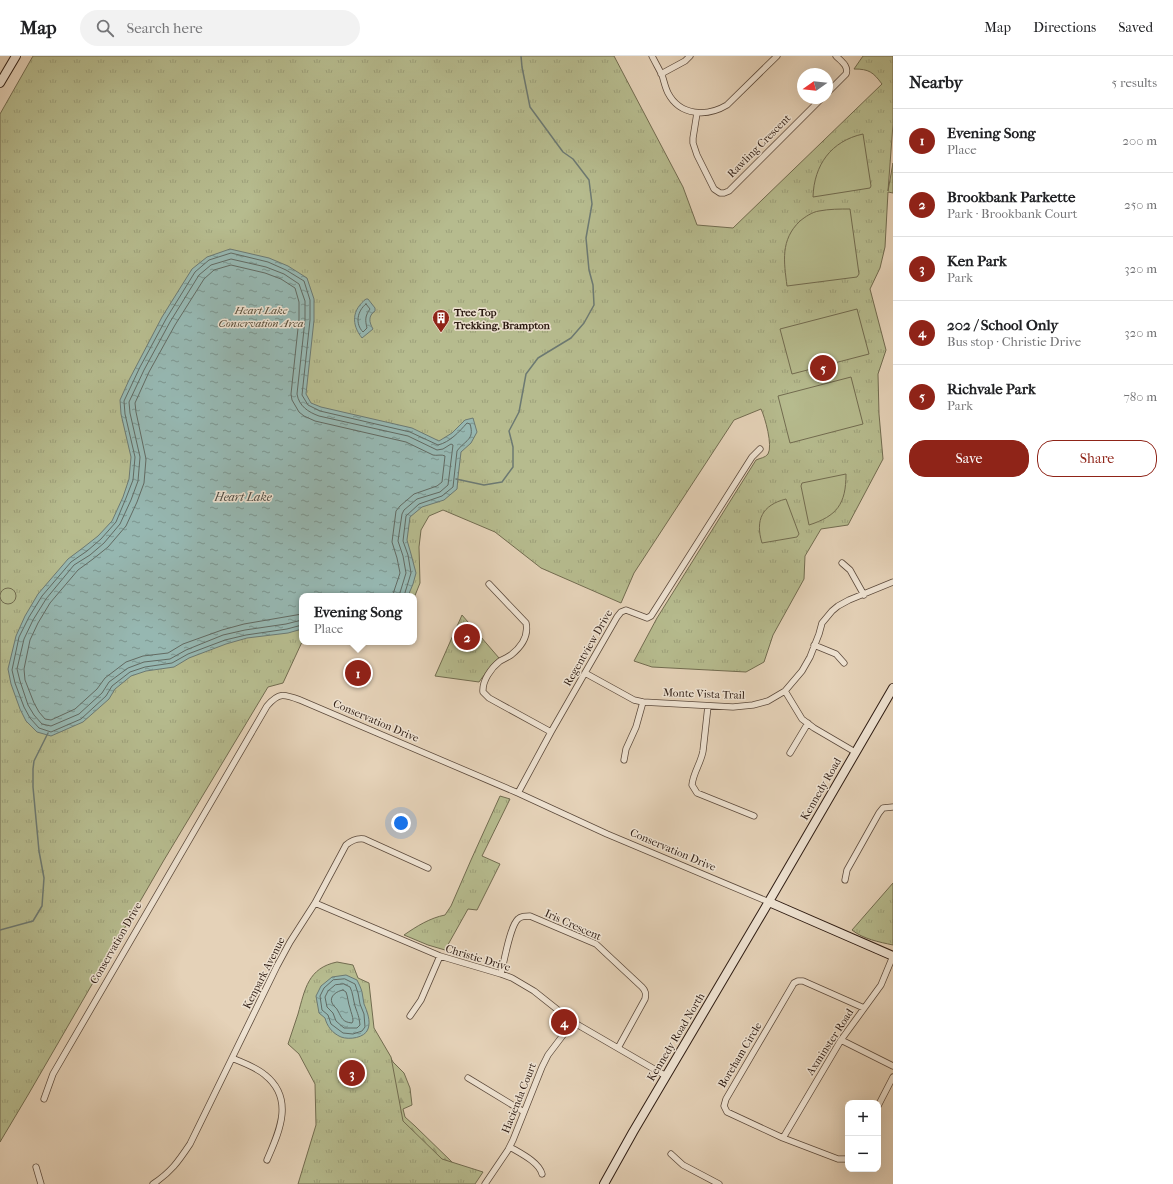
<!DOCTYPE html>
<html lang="en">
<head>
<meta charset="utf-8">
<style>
  body { margin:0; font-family:"IM FELL French Canon",serif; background:#f2f2f2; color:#202124 }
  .controls { position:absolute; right:12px; bottom:12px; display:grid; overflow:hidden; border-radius:8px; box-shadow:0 4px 16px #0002 }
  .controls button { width:36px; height:36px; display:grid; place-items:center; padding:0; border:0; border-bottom:1px solid #e0e0e0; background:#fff; color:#202124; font:20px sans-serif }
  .compass { position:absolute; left:797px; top:12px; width:36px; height:36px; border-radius:50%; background:#fff; box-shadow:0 4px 16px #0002; rotate:255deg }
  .you { position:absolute; left:401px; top:767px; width:14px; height:14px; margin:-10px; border:3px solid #fff; border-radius:50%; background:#1a73e8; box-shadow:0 0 0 6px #1a73e833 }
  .badge { display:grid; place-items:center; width:26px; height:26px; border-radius:50%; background:#8f2418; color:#fff; font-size:13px; font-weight:700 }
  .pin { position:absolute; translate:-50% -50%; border:2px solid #fff; box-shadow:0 1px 4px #0006 }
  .popup { position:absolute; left:299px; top:537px; width:118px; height:52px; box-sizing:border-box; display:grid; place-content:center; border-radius:8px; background:#fff; filter:drop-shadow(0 1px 3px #0005); font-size:13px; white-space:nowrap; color:#757577 }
  .popup b { font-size:15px; color:#202124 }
  .popup::after { content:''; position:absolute; left:50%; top:100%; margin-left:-8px; border:8px solid transparent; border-top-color:#fff }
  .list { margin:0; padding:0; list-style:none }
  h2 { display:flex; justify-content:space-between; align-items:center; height:52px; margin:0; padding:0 16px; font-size:17px }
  h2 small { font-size:13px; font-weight:400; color:#757577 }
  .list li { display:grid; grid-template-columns:26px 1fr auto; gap:12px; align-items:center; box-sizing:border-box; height:64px; padding:0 16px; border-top:1px solid #e0e0e0 }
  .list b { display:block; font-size:15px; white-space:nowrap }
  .list p { margin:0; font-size:13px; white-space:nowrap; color:#757577 }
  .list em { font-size:13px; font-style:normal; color:#757577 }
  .actions { display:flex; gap:8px; padding:12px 16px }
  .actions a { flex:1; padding:9px 0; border:1px solid #8f2418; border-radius:16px; text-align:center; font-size:14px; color:#8f2418 }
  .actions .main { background:#8f2418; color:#fff }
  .icon { flex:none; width:22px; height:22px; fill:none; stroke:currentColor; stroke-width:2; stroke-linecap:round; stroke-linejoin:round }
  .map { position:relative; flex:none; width:893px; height:1128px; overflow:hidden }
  header { display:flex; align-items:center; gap:24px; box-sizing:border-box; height:56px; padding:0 20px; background:#fff; border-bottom:1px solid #e0e0e0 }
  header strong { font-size:19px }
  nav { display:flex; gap:22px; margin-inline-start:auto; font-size:14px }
  .search { width:280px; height:36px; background:#f2f2f2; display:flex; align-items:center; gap:10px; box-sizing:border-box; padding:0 14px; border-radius:22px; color:#757577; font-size:15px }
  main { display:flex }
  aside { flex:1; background:#fff }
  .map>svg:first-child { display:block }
  .forest { fill:url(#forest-firs); stroke:#726c50 }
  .park { fill:url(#park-tufts); stroke:#726c50 }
  .garden { fill:#b6bb8e; stroke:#726c50 }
  .water { fill:url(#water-ripples); stroke:#6c7972 }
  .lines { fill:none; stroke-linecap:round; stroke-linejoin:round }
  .shore { stroke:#626a62; stroke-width:1 }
  .stream { stroke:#6c7972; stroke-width:1.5 }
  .street-casing { stroke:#5c4a3c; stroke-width:7 }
  .secondary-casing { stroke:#2e1c13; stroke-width:10 }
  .street { stroke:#eee2d1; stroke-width:5.5 }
  .secondary { stroke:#eee2d1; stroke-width:8 }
  .labels { text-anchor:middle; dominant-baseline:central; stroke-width:3; stroke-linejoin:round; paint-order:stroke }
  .street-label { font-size:11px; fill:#2e1c13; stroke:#eee2d1 }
  .park-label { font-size:11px; font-style:italic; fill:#574c38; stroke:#eee2d1 }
  .poi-label { font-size:11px; font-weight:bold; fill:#2e1c13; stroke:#eee2d1; text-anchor:start }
  .water-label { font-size:12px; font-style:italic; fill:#4d4a42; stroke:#eee2d1 }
</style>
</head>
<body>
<header>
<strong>Map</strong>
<div class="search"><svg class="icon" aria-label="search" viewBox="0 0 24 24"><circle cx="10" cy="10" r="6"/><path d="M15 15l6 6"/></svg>Search here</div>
<nav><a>Map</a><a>Directions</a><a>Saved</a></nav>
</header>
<main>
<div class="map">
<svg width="893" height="1128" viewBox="0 0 893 1128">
  <defs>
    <pattern id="forest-firs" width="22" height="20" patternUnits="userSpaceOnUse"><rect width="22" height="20" fill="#b6bb8e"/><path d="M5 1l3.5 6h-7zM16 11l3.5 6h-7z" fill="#9da07a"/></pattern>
    <pattern id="park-tufts" width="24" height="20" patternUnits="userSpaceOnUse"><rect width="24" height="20" fill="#b6bb8e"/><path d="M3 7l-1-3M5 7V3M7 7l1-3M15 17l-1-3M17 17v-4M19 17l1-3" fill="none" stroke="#9da07a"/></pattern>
    <pattern id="water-ripples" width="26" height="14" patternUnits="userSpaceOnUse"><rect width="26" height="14" fill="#96b7b1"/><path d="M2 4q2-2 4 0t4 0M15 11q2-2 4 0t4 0" fill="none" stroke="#7b948f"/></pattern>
  </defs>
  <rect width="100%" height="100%" fill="#e5d2b8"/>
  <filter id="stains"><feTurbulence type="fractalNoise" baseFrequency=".005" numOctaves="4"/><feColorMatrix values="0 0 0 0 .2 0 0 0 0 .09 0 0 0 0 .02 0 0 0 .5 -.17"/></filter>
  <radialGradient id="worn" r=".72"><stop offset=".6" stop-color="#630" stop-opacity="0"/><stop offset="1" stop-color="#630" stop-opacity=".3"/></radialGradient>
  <path class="forest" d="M379,995H387L393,1006L404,1017L410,1032L412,1049L403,1053L405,1061L415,1070L453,1107L411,1094Z"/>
  <path class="park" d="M33,0H614L683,131L697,169L733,172L882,28C873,16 869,13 854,13L863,0H893V68L888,135L893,107V137L888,136L885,191L880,212L870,233L886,294L878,318L879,358L883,403L848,469L821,473L805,500L804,523L773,579L764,606L746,616L652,611L634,605L657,562L756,404C760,402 765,402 768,398C773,390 765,361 761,353L734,364L634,517L621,547L541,512L495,476L443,454L429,460L421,474L419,491L420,527L414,542V540H302V586L283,627L268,631L164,804L28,1039L0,1086V58Z
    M462,559L499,602L493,607L479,626L435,620Z
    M500,740L510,743L482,800L500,808L477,854L468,853L445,894L428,889L404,879C417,870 430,862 445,859L451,850L471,804Z
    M893,827V889C879,886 863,883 852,874Z
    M337,906L353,909L358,922L369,927L374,972L391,1001L403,1065L442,1103L483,1116L475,1128H298L316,1069L315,1028L299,998L288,988C291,978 295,968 298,958C305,933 308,912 337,906Z"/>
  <path class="garden" d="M863,78L871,130L870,132L813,141C814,109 831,85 863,78Z
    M850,153L859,218L857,221L787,230C784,206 780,184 800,165C805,161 812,156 819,155C829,153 840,153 850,153Z
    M857,253L869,298L792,318L780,273Z
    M851,321L863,368L790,387L778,340Z
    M846,418C846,448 837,460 809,469L801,430L802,427Z
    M786,443L799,478L797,481L762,487C755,464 762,449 786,443Z
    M0 540a8 8 0 1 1 16 0a8 8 0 1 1-16 0Z"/>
  <path class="water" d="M230,193L269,202L288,210L307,222L314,243V264L306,338L311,347L321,351L412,372L439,385L452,377L465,364L473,362L477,376L471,387L461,396L458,421L457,433L444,444L422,451L410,461L407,484L411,498L416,517L413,528L408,540H302V573L288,577L247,582L226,588L189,602L174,611L146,615L131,620L115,633L109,643L83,666L51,680L37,676L26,665L20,653L11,628L8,613L16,580L25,560L38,538L68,503L84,491L98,480L112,465L123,441L129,423L131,401L121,358L120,344L129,324L162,261L192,213L207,201Z
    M366,243H368L375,252V255C368,260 369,266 373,273L362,282C351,268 352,254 366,243Z
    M346,919L357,924C359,928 361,932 362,936C363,940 363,944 364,948C367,955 371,965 368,973C365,982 349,984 341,981C332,977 327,970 325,962L319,957L316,940L321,930L332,921Z"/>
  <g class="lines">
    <path class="shore" d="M366,248L370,253C365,260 365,264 367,272L363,276C355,268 357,255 366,248Z
      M302,558L244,568L222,574L183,588L168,597L143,600L126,606L105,622L97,633L75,653L51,664L45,663L39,656L34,647L25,624L24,613L30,584L38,567L50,547L78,514L93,503L108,491L126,470L137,446L144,427L146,403L136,356L135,347L149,316L175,269L204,223L214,214L231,209L265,217L281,223L295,232L299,246V263L291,338L292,344L299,356L304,360L315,365L406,386L433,399C436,400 442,398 445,400L442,426L437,430L414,438L400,450L396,455L392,486L397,502L400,517L394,535L393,540
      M302,564L286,568L245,574L223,579L186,594L170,603L144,606L128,612L109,626L102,637L79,658L51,670L42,668L34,659L28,649L20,625L17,613L24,583L33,564L46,543L74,509L90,499L104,487L120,468L131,444L138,425L140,401L130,357L129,346L144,314L170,266L199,219L211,209L231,203L266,211L284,218L299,228L305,245V264L297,338C299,350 308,356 319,360L408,380L437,394L443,393L451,388L453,389L448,429L440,436L417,443L404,454L402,458L398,485L403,500L406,517L399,540
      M302,569L287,573L246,579L225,584L188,598L172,607L145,611L130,616L112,630L106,640L81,663L51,676L39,672L30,662L24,651L15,627L12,614L19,581L29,561L42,540L71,506L87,495L101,483L116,466L126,442L133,424L135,401L125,358L124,345L140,311L166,263L195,216L209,204L231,197L268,206L286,214L304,225L310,244V264L302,339L308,349L320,355L410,376L438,389C450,386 459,376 467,367L470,368C475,384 465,384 457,395L453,431L442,440L419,448L406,460L403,485L408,499L411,517L404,540
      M345,923L355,928L358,937L360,948L364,958L365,971L362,975L353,978L343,977L331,968L328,959L322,954L320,940L324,932L333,924Z
      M344,928L350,931C353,937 353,943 355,950C358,959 359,960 360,969L357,972H344L336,965L333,957L327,951L325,941L328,935L335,929Z
      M343,934L346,936C348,941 348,947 350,952C351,957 353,960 353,965L352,967C342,966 342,962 338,955C337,952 333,950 332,947C329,940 337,935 343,934Z"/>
    <path class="stream" d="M456,423L484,429L502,426L513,411V391L509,375L519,356L526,318L538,302L571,282L584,267L594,249L593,229L589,214L586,182L592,148L589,124L573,103L563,96L530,51L522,11L521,0
      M0,874L33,865L42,850L44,822L39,795L33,731V713L34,705L48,677"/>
    <defs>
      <path id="street" d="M652,0C655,6 659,13 662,19C664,25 665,31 668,37C680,60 707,61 727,49L777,0
        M661,18L685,5L690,0
        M827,37L846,18C849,10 841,5 836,0
        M697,57L693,82V87L697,99L714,133L720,137H724L729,135L822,42
        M842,507L850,514L864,539
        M489,528L526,567C529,581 521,591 511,599C508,601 504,603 500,605C491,612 482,625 483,636L489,642L551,676
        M814,589L836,598L844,607
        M585,617L634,644L643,646L733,651L753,649L768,645L785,635L802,615L810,601L819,578L822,567L832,555L838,550L849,544L893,526
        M785,635L802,663L814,672L855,696
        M708,650L703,695C701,707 693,717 692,729L697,737L754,760
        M790,697L808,667
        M624,704L626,693L636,671L643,646
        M518,737L551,676L617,561L621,556L626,554L647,562L651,560L752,401L760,393
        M845,824L847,814L879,757L883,752L893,751
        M315,847L440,900L501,918L512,922L534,935L573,966L666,1020
        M501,918C504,906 510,870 518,863C521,860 525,860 530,860L596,888L642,931C646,935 646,938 645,943L618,992
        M410,960L421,944L440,900
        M841,984L893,1010
        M232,1002C243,1007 256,1011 265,1019C295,1043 279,1076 267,1104
        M468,1022L524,1056
        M44,1043L53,1018L267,650C279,636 284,638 300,644L518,737L607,778L769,846
        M878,1050L893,1021
        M783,1082L841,984L881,929L893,900
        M510,1091C520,1097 539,1106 542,1118
        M671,1098L683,1109L719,1128
        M848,1103H838L783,1082L727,1056L724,1050L726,1043L794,927L798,925H803L864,952
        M36,1111L41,1128
        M153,1128C171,1116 178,1106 190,1088L277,910L290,886L315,847L346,789C352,784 357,782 364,783L428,812
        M485,1128L508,1094L513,1084L542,1011L548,999L573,966"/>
      <path id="secondary" d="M0,27L16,0
        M769,846L893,900
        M604,1128L633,1076L764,854L893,632"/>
    </defs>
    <use href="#street" class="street-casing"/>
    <use href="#secondary" class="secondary-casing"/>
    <use href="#street" class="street"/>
    <use href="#secondary" class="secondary"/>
  </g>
  <defs>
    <symbol id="building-pin" viewBox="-11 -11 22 30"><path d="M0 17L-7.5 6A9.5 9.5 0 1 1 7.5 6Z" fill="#8f2418" stroke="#eee2d1"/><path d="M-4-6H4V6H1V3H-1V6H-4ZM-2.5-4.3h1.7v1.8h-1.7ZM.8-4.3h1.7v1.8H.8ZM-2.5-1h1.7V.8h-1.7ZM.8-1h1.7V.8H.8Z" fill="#fff"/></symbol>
  </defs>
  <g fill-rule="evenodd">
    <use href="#building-pin" x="431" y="252" width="20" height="27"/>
  </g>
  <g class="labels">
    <g class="street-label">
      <text transform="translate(759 90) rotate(-45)">Rawling Crescent</text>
      <text transform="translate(588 592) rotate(-60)">Regentview Drive</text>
      <text transform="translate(704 638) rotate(2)">Monte Vista Trail</text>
      <text transform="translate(376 665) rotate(23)">Conservation Drive</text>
      <text transform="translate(821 733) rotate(-60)">Kennedy Road</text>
      <text transform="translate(673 794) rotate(23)">Conservation Drive</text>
      <text transform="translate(573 869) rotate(24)">Iris Crescent</text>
      <text transform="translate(116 887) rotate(-60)">Conservation Drive</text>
      <text transform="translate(478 902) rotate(17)">Christie Drive</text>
      <text transform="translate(264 917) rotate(-63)">Kenpark Avenue</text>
      <text transform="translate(676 981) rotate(-59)">Kennedy Road North</text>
      <text transform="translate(830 986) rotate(-57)">Axminster Road</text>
      <text transform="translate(740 999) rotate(-59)">Boreham Circle</text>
      <text transform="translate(519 1042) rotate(-68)">Hacienda Court</text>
    </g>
    <g class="park-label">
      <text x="261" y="254">Heart Lake<tspan x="261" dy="13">Conservation Area</tspan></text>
    </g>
    <g class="poi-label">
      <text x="454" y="256">Tree Top<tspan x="454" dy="13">Trekking, Brampton</tspan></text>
    </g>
    <g class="water-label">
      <text x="243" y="441">Heart Lake</text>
    </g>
  </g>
  <rect width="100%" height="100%" filter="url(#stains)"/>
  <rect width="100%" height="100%" fill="url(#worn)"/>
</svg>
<div class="controls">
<button>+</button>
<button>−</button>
</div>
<svg class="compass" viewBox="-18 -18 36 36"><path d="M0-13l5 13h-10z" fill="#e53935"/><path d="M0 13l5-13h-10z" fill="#757577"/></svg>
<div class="you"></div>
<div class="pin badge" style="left:358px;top:617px">1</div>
<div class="popup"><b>Evening Song</b>Place</div>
<div class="pin badge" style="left:467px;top:581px">2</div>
<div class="pin badge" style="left:352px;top:1017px">3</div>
<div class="pin badge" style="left:564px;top:966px">4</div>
<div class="pin badge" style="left:823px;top:312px">5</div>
</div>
<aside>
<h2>Nearby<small>5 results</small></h2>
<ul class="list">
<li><span class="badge">1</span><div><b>Evening Song</b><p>Place</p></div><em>200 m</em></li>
<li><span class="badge">2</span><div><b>Brookbank Parkette</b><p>Park · Brookbank Court</p></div><em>250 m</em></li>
<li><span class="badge">3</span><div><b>Ken Park</b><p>Park</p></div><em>320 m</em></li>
<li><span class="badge">4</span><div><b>202 / School Only</b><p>Bus stop · Christie Drive</p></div><em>320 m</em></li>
<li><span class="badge">5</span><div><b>Richvale Park</b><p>Park</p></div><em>780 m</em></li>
</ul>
<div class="actions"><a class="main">Save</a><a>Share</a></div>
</aside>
</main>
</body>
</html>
